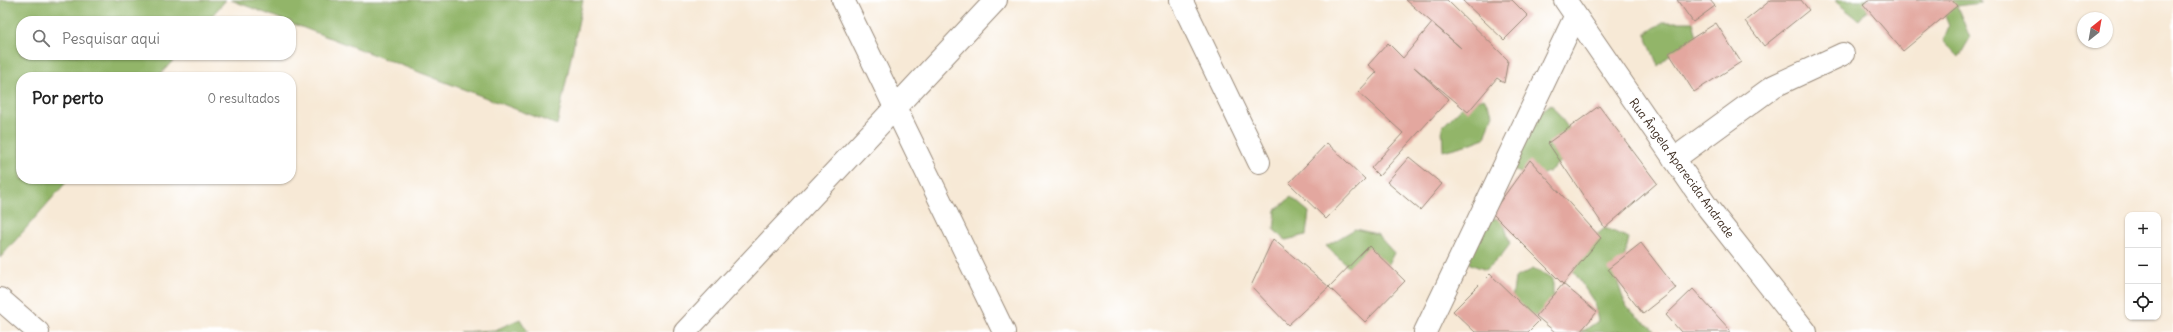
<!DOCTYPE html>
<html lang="pt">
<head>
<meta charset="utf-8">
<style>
  body { margin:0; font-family:Delius,sans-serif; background:#f2f2f2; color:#222 }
  .controls { position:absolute; right:12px; bottom:12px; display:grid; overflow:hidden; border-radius:8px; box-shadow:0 1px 3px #0004 }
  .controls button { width:36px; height:36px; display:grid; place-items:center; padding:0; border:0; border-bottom:1px solid #e0e0e0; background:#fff; color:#222; font:20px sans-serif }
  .compass { position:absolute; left:2077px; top:12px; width:36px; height:36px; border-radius:50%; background:#fff; box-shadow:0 1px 3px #0004; rotate:31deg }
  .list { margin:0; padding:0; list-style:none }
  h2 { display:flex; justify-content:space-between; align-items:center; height:52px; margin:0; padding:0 16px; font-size:17px }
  h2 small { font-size:13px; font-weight:400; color:#767676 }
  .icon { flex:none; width:22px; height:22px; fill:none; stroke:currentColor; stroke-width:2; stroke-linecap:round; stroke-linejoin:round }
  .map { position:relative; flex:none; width:2173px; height:332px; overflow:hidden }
  .search { position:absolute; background:#fff; box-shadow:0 1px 3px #0004; left:16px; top:16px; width:280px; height:44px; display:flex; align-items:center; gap:10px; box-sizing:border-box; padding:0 14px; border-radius:16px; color:#767676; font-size:15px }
  .panel { position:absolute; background:#fff; box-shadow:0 1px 3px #0004; left:16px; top:72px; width:280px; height:112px; border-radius:16px }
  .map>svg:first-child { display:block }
  .forest { fill:#92b569; stroke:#667044 }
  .building { fill:#e3a79f }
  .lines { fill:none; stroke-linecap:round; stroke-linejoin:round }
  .minor-casing { stroke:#998a7a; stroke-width:24 }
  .tertiary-casing { stroke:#998a7a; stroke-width:24 }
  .minor { stroke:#fff; stroke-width:22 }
  .tertiary { stroke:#fff; stroke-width:22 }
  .labels { text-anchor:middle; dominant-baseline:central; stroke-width:3; stroke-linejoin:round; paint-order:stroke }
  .street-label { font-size:12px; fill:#3b2a1e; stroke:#fff }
</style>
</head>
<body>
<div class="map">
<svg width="2173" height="332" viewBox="0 0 2173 332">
  <rect width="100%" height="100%" fill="#fff"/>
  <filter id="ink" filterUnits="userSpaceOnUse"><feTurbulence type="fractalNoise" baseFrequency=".025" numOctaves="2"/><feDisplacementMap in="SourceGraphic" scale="8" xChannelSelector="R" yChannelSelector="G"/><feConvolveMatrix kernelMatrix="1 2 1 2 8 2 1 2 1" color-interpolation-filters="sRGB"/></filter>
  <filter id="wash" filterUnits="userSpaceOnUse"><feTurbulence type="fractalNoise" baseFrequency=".012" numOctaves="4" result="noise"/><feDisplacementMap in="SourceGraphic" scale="16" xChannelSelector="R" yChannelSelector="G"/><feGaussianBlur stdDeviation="0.9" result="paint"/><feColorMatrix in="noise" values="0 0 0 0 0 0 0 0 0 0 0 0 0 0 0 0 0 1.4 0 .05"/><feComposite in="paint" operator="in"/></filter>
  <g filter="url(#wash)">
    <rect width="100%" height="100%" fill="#f7e9d6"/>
    <path class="forest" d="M0,0H226L207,21H21V55H178L158,77H21V179H69L0,258Z
      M231,0H583L557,125L291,23V21H286Z
      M1836,0H1876L1859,20L1836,2Z
      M1943,0H1977L1981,3L1957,6L1970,38L1959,57L1943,41L1949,26L1940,4Z
      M1663,22H1693L1697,36L1680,46L1658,66L1645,34Z
      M1484,98L1493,114L1485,138L1469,144L1443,151L1442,127L1464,105Z
      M1551,104L1572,133L1563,160L1548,172L1531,179L1513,169L1532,118Z
      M1291,197L1309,212L1306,235L1286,240L1274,230L1276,210Z
      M1485,217L1503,220L1510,244L1501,256L1486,270L1470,264L1460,249Z
      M1605,228L1629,238L1618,283L1626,307L1654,330L1652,332H1576L1585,330L1598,321L1594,302L1568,263L1585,244Z
      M1355,229L1377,234L1394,253L1385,270L1372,267H1349L1326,246Z
      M1533,269L1553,278V301L1536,316H1519L1511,308L1515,278Z
      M520,319L528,332H459L495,330Z"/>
    <g id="blocks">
      <path class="building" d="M1406,0H1447L1508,60L1504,83L1497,78L1468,112L1414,67L1449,99L1379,176L1371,168L1403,133L1358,92L1377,72L1368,65L1388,43L1403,58L1432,23L1461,48Z
        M1462,0H1512L1528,16L1504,40Z
        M1677,0H1710L1715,6L1693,22Z
        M1771,0H1801L1809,10L1764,46L1745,21Z
        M1868,0H1952L1957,6L1903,51L1863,4Z
        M1716,23L1741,62L1694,92L1669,53Z
        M1599,106L1657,183L1605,228L1548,143Z
        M1327,143L1365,179L1326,219L1289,183Z
        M1409,157L1442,184L1420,210L1387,182Z
        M1530,160L1601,238L1563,284L1492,213Z
        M1273,239L1329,287L1288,325L1251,286Z
        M1641,243L1676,288L1643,314L1608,269Z
        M1369,246L1405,281L1365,322L1329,287Z
        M1490,274L1539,321L1528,332H1475L1453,311Z
        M1563,284L1597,312L1580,332H1555L1536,316Z
        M1693,289L1730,330L1729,332H1681L1666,315Z"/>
    </g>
  </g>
  <g filter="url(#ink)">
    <use href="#blocks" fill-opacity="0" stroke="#998a7a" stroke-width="1"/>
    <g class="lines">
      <defs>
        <path id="minor" d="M843,0L1004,332
          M1181,0L1259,162
          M1674,159L1774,86L1843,54
          M0,299L38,332
          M685,332L996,0
          M1425,332L1575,17"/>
        <path id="tertiary" d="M1565,0L1708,208L1806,332"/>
      </defs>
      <use href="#minor" class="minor-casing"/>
      <use href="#tertiary" class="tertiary-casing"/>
      <use href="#minor" class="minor"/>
      <use href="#tertiary" class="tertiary"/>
    </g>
  </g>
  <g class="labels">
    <g class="street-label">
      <text transform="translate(1682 168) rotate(54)">Rua Ângela Aparecida Andrade</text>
    </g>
  </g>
</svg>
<div class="controls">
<button>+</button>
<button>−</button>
<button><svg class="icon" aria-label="locate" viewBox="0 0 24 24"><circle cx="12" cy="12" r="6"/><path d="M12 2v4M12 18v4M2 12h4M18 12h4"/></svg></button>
</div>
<svg class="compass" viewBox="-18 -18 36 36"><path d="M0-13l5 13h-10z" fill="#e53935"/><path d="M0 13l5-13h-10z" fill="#767676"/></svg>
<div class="search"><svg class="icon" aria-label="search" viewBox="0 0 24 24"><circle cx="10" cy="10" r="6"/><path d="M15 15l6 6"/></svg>Pesquisar aqui</div>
<section class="panel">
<h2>Por perto<small>0 resultados</small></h2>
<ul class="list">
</ul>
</section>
</div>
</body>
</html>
